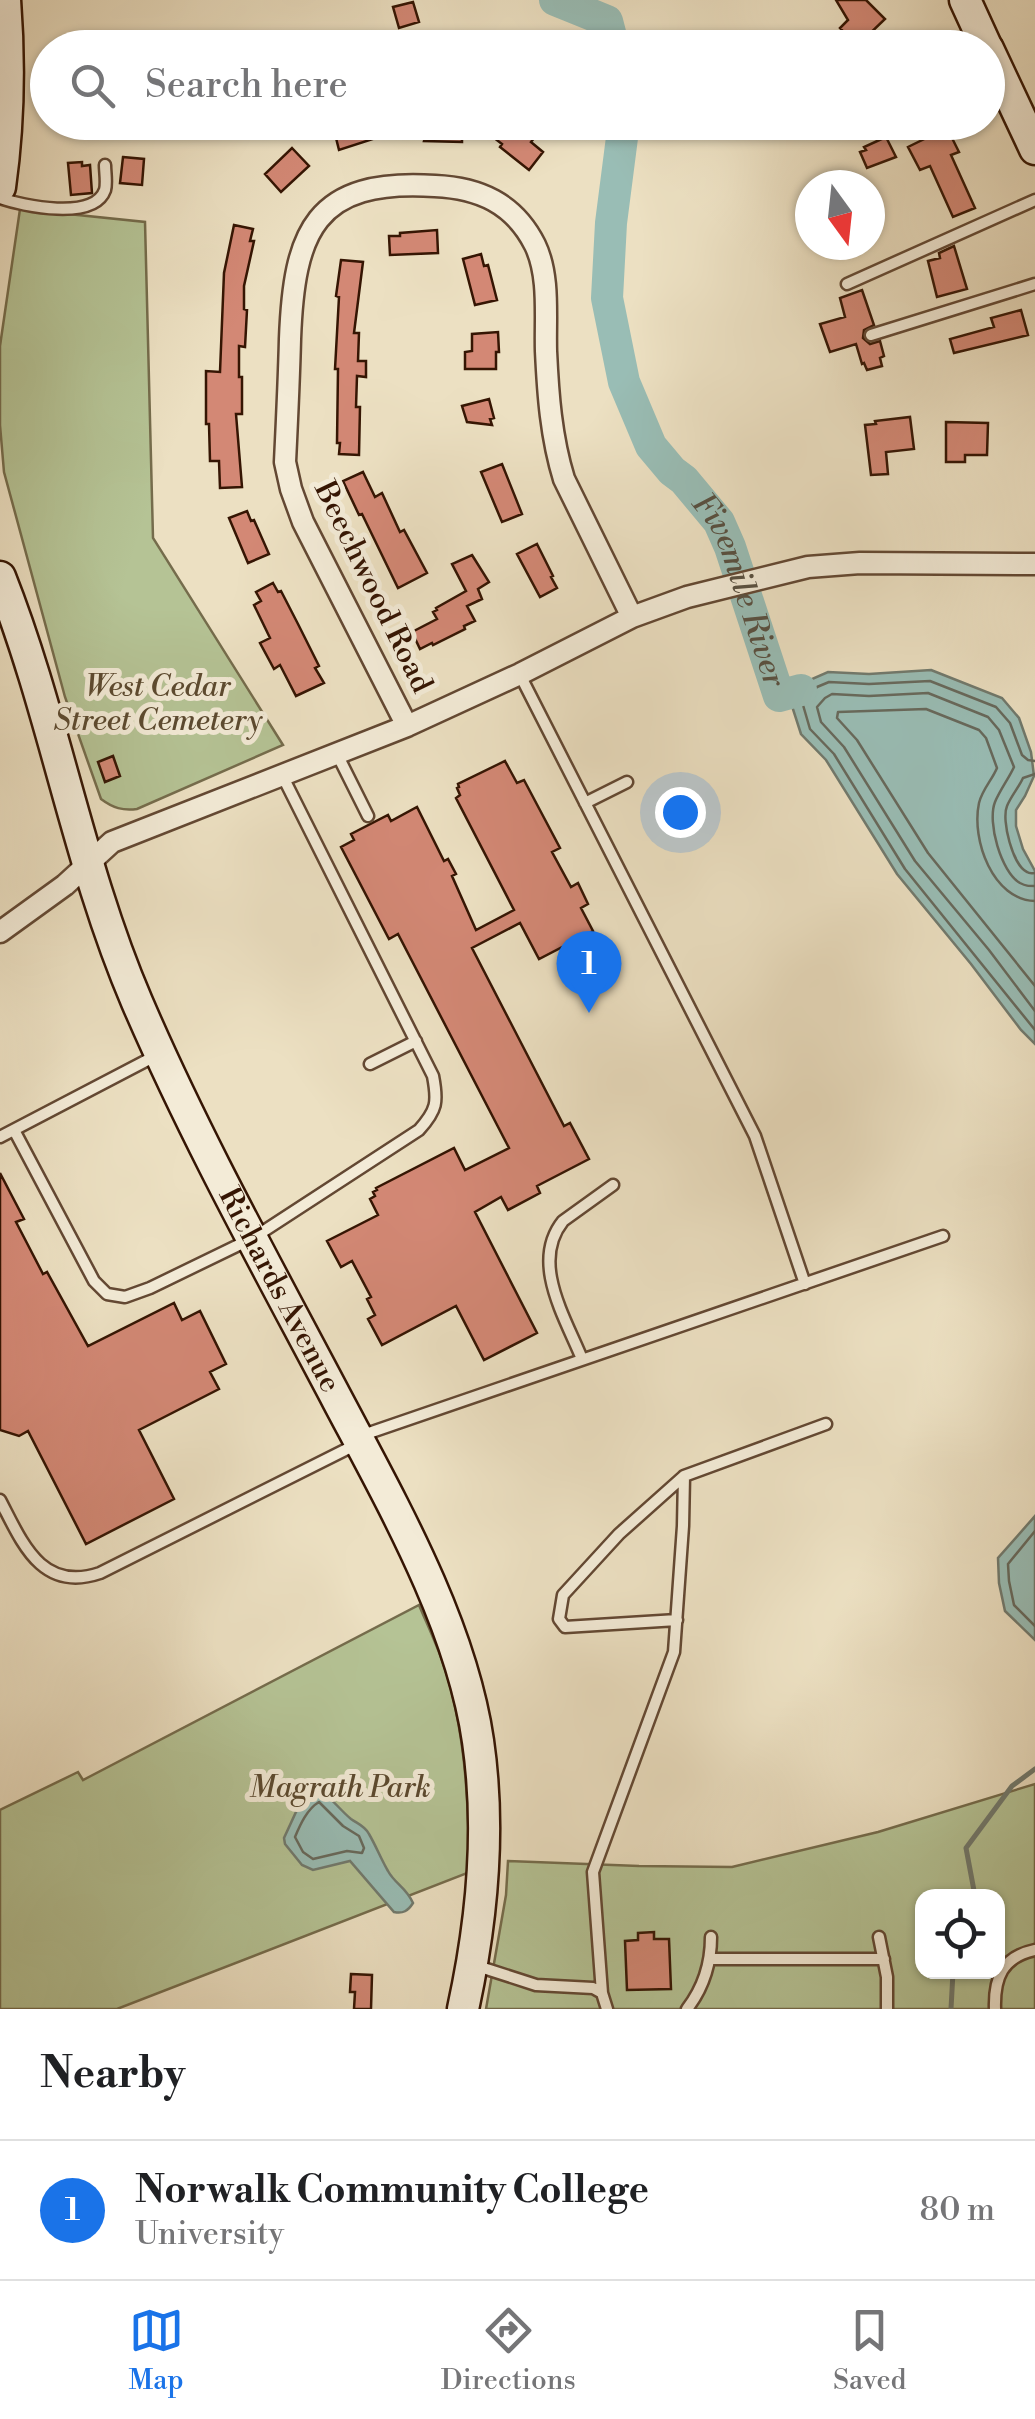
<!DOCTYPE html>
<html lang="en">
<head>
<meta charset="utf-8">
<style>
  body { margin:0; font-family:"Libre Bodoni",serif; background:#f2f2f2; color:#202124 }
  .controls { position:absolute; right:30px; bottom:30px; display:grid; overflow:hidden; border-radius:20px; box-shadow:0 2px 8px #0004 }
  .controls button { width:90px; height:90px; display:grid; place-items:center; padding:0; border:0; border-bottom:2px solid #e0e0e0; background:#fff; color:#202124; font:50px sans-serif }
  .compass { position:absolute; left:795px; top:170px; width:90px; height:90px; border-radius:50%; background:#fff; box-shadow:0 2px 8px #0004; rotate:165deg }
  .you { position:absolute; left:680px; top:812px; width:35px; height:35px; margin:-25px; border:8px solid #fff; border-radius:50%; background:#1a73e8; box-shadow:0 0 0 15px #1a73e833 }
  .badge { display:grid; place-items:center; width:65px; height:65px; border-radius:50%; background:#1a73e8; color:#fff; font-size:32px; font-weight:700 }
  .pin { position:absolute; translate:-50% -82px; filter:drop-shadow(0 2px 5px #0008) }
  .pin::after { content:''; position:absolute; top:52px; width:35px; height:30px; background:inherit; clip-path:polygon(0 0,100% 0,50% 100%) }
  .list { margin:0; padding:0; list-style:none }
  h2 { display:flex; justify-content:space-between; align-items:center; height:130px; margin:0; padding:0 40px; font-size:42px }
  h2 small { font-size:32px; font-weight:400; color:#757577 }
  .list li { display:grid; grid-template-columns:65px 1fr auto; gap:30px; align-items:center; box-sizing:border-box; height:140px; padding:0 40px; border-top:2px solid #e0e0e0 }
  .list b { display:block; font-size:38px; white-space:nowrap }
  .list p { margin:0; font-size:32px; white-space:nowrap; color:#757577 }
  .list em { font-size:32px; font-style:normal; color:#757577 }
  .icon { flex:none; width:55px; height:55px; fill:none; stroke:currentColor; stroke-width:2; stroke-linecap:round; stroke-linejoin:round }
  .map { position:relative; flex:none; width:1035px; height:2009px; overflow:hidden }
  .search { position:absolute; background:#fff; box-shadow:0 2px 8px #0004; left:30px; right:30px; top:30px; height:110px; display:flex; align-items:center; gap:25px; box-sizing:border-box; padding:0 35px; border-radius:55px; color:#757577; font-size:38px }
  .sheet { height:270px; background:#fff }
  nav { display:flex; justify-content:space-around; align-items:center; box-sizing:border-box; height:140px; border-top:2px solid #e0e0e0; background:#fff; font-size:28px; color:#757577 }
  nav a { display:grid; justify-items:center; gap:5px }
  nav .on { color:#1a73e8 }
  .map>svg:first-child { display:block }
  .green { fill:#b5c395; stroke:#756c4c; stroke-width:2.5; fill-rule:evenodd }
  .water { fill:#99bdb5; stroke:#717a6e; stroke-width:2.5 }
  .lines { fill:none; stroke-linecap:round; stroke-linejoin:round }
  .shore { stroke:#67695c; stroke-width:2.5 }
  .stream { stroke:#717a6e; stroke-width:5 }
  .river { stroke:#99bdb5; stroke-width:32 }
  .building { fill:#d38875; stroke:#351503; stroke-width:2.5 }
  .lane-casing { stroke:#634833; stroke-width:15 }
  .street-casing { stroke:#634833; stroke-width:25 }
  .secondary-casing { stroke:#351503; stroke-width:35 }
  .lane { stroke:#f3ebd7; stroke-width:10 }
  .street { stroke:#f3ebd7; stroke-width:20 }
  .secondary { stroke:#f3ebd7; stroke-width:30 }
  .labels { text-anchor:middle; dominant-baseline:central; stroke-width:10; stroke-linejoin:round; paint-order:stroke }
  .street-label { font-size:30px; fill:#351503; stroke:#f3ebd7 }
  .park-label { font-size:30px; font-style:italic; fill:#5b492f; stroke:#f3ebd7 }
  .water-label { font-size:32px; font-style:italic; fill:#585041; stroke:#f3ebd7 }
</style>
</head>
<body>
<div class="map">
<svg width="1035" height="2009" viewBox="0 0 1035 2009">
  <rect width="100%" height="100%" fill="#ece0c2"/>
  <filter id="stains"><feTurbulence type="fractalNoise" baseFrequency=".002" numOctaves="4"/><feColorMatrix values="0 0 0 0 .2 0 0 0 0 .09 0 0 0 0 .02 0 0 0 .5 -.17"/></filter>
  <radialGradient id="worn" r=".72"><stop offset=".6" stop-color="#630" stop-opacity="0"/><stop offset="1" stop-color="#630" stop-opacity=".3"/></radialGradient>
  <path class="green" d="M20,209L145,222L153,538L283,745L137,809C123,811 113,808 101,799L65,697L4,472L0,425V346Z
    M419,1605C427,1624 436,1643 443,1663C466,1730 468,1802 470,1872L117,2009H0V1810L78,1772L83,1780Z
    M1035,1784V2009H486L506,1895L508,1861L639,1866L732,1867L878,1832ZM922,1896H998V1972H922Z"/>
  <path class="water" d="M931,670L1002,698L1019,718L1031,752L1034,776L1025,796L1016,810V826L1023,849L1035,871V1044L1021,1030L971,964L897,874L826,760L801,734L791,703L812,679L828,672L869,674Z
    M1035,1516V1640L1005,1611L999,1583L998,1558Z
    M320,1791C332,1798 340,1810 351,1819C358,1824 365,1826 369,1834C376,1846 381,1859 388,1871C395,1884 406,1887 413,1903C408,1911 403,1914 394,1912L350,1861L313,1870L302,1865L285,1844L284,1838L296,1812L308,1796Z"/>
  <g class="lines">
    <path class="shore" d="M1035,761L1028,760L1022,755L1010,723L996,707L930,681L869,684L829,682L817,687L803,705L810,729L834,754L905,869L1035,1030
      M1035,774L1023,778C1019,787 1011,796 1007,806C1001,820 1013,866 1027,872C1030,874 1032,873 1035,873
      M1035,886C1028,886 1026,886 1020,883C1001,872 987,822 995,802C1000,790 1009,778 1014,767L999,730L988,717L928,693L869,696L832,694L825,698L817,707L821,722L844,747L915,861L989,950L1035,1011
      M1035,901C993,900 971,840 979,803C982,790 992,780 997,768L986,738L979,730L926,709L838,712L837,718L857,740L928,853L1035,986
      M1035,1531L1008,1564L1009,1581L1014,1605L1035,1626
      M319,1802L343,1826L359,1836L364,1848L362,1853L347,1851L313,1859L303,1852L295,1837C300,1825 307,1809 319,1802Z"/>
    <path class="stream" d="M975,1896L966,1848L1012,1786L1035,1769
      M951,2009L953,1972"/>
    <g class="river">
      <path d="M555,0L607,21L614,48"/>
      <path id="s1" d="M624,122L611,223L607,298L624,382L651,446L672,471L684,480L719,522L730,547L779,696L801,690"/>
    </g>
  </g>
  <path class="building" d="M836,0H866L885,19L857,46L840,28L848,20Z
    M413,2L419,22L399,28L393,7Z
    M332,122H369L373,139L339,150Z
    M414,122H462V142L424,141L425,137H413Z
    M505,122L518,132L525,123L538,133L531,142L543,152L529,170L500,147L502,144L493,137Z
    M947,128L959,152L951,155L975,208L953,217L930,166L920,170L908,147Z
    M886,137L896,157L867,168L860,152L866,150L864,147Z
    M292,148L309,166L281,192L265,174Z
    M123,157L144,159L142,185L120,183Z
    M82,162V166L90,165L92,193L71,195L68,163Z
    M234,225L253,229L250,241H254L244,286V309L247,310L245,347L239,346V377H242V414H236L242,487L220,488L219,461H210L209,424H206V371L220,372L224,273Z
    M437,230L438,253L390,255L389,236H400V233Z
    M954,246L967,289L937,297L928,261L940,258L939,253Z
    M481,254L484,266L488,265L497,300L475,305L463,259Z
    M341,260L363,262L354,333H359L358,361H366V377L357,376L356,407H360L359,455L339,454L340,443H337L338,369H335L339,297L336,296Z
    M862,290L874,325L864,330L863,338L870,344L880,341L884,356L880,358L882,366L867,370L864,363L862,364L856,344L830,352L820,324L845,317L840,298Z
    M1021,310L1028,335L954,353L950,339L994,327L991,318Z
    M498,332L499,352H496V369H465V352L472,351V334Z
    M489,399L494,418L490,419L492,425L467,422L462,406Z
    M910,417L914,449L886,452L888,474L871,475L865,425L876,424L875,421Z
    M946,422L988,423L987,455H965V462H946Z
    M502,464L522,514L502,522L481,472Z
    M363,472L375,497L382,493L400,532L404,530L427,573L398,588L362,514L359,515L343,481Z
    M247,511L251,521L254,520L269,554L248,563L229,518Z
    M537,544L553,576L551,577L557,588L540,597L517,554Z
    M472,555L489,582L478,589L482,599L467,606L475,621L464,626L465,629L433,645L432,643L420,649L412,632L437,619L433,612L437,610L436,608L466,591L452,564Z
    M273,583L278,592L281,591L298,624L319,666L315,668L324,683L296,696L280,665L274,669L260,643L270,638L254,605L261,601L256,592Z
    M113,756L120,776L105,782L98,762Z
    M505,761L517,783L524,780L560,848L552,852L571,887L578,883L588,904L581,908L593,931L539,959L520,923L472,948L564,1126L570,1123L589,1159L537,1186L540,1193L508,1210L501,1197L475,1212L537,1333L484,1360L456,1306L382,1345L368,1319L375,1315L367,1299L371,1297L352,1261L341,1267L327,1241L378,1215L370,1199L375,1196L373,1192L377,1190L376,1188L454,1148L465,1170L509,1148L398,934L389,939L341,847L354,840L351,834L388,815L391,821L417,807L444,861L448,859L456,874L452,876L476,930L514,910L456,798L460,795L457,788L459,787L458,784Z
    M0,1173L24,1219L16,1222L43,1274L47,1272L88,1346L174,1303L182,1320L200,1311L226,1364L210,1372L219,1389L139,1430L174,1499L86,1544L28,1431L19,1436L0,1430Z
    M654,1932V1939H669L671,1989L627,1990L625,1941L638,1940V1933Z
    M351,1974L372,1975L371,2009H354L355,1992H350Z"/>
  <g class="lines">
    <defs>
      <path id="lane" d="M0,198C23,206 94,221 105,190C107,183 105,172 105,165
        M847,284L1035,200
        M871,335L1035,284
        M520,675L755,1136L805,1284
        M337,754L368,816
        M585,803L627,782
        M370,1064L416,1041
        M14,1130L94,1281L107,1294L125,1297L150,1288L253,1238L419,1130C437,1110 438,1102 433,1076L282,775
        M0,1137L159,1054
        M582,1359C565,1317 530,1262 563,1221L613,1185
        M363,1435L943,1236
        M0,1500C22,1542 41,1593 100,1573L355,1445
        M677,1620L565,1627L559,1619L563,1595L619,1534L684,1476
        M879,1937L887,1977V2009
        M711,1959H884
        M474,1965L536,1985L593,1988L602,1993L607,2009
        M602,1993L593,1872L674,1652L683,1526L684,1476L826,1424
        M687,2009C704,1987 711,1964 711,1937
        M995,2009C994,1978 1002,1957 1035,1950"/>
      <path id="street" d="M407,726L303,522L291,489L285,462C287,421 289,380 290,339C294,232 314,178 435,186C479,188 514,203 535,245C550,276 545,317 546,351C548,394 551,437 564,479L632,617
        M0,932L65,885L112,842L407,726L520,674L632,617L687,597L808,567L860,563L1035,564"/>
      <g id="secondary">
        <path d="M965,0L987,48"/>
        <path d="M988,49L1035,149"/>
        <path d="M0,187C9,123 10,65 5,0"/>
        <path id="s2" d="M0,577C55,716 78,865 137,1002C196,1139 269,1270 338,1401C393,1505 461,1624 478,1741C491,1830 482,1922 463,2009"/>
      </g>
    </defs>
    <use href="#lane" class="lane-casing"/>
    <use href="#street" class="street-casing"/>
    <use href="#secondary" class="secondary-casing"/>
    <use href="#lane" class="lane"/>
    <use href="#street" class="street"/>
    <use href="#secondary" class="secondary"/>
  </g>
  <g class="labels">
    <g class="street-label">
      <text transform="translate(373 587) rotate(64)">Beechwood Road</text>
      <text stroke="none"><textPath href="#s2" startOffset="768">Richards Avenue</textPath></text>
    </g>
    <g class="park-label">
      <text x="158" y="687">West Cedar<tspan x="158" dy="34">Street Cemetery</tspan></text>
      <text x="340" y="1788">Magrath Park</text>
    </g>
    <g class="water-label">
      <text stroke="none"><textPath href="#s1" startOffset="505">Fivemile River</textPath></text>
    </g>
  </g>
  <rect width="100%" height="100%" filter="url(#stains)"/>
  <rect width="100%" height="100%" fill="url(#worn)"/>
</svg>
<div class="controls">
<button><svg class="icon" aria-label="locate" viewBox="0 0 24 24"><circle cx="12" cy="12" r="6"/><path d="M12 2v4M12 18v4M2 12h4M18 12h4"/></svg></button>
</div>
<svg class="compass" viewBox="-18 -18 36 36"><path d="M0-13l5 13h-10z" fill="#e53935"/><path d="M0 13l5-13h-10z" fill="#757577"/></svg>
<div class="you"></div>
<div class="pin badge" style="left:589px;top:1013px">1</div>
<div class="search"><svg class="icon" aria-label="search" viewBox="0 0 24 24"><circle cx="10" cy="10" r="6"/><path d="M15 15l6 6"/></svg>Search here</div>
</div>
<section class="sheet">
<h2>Nearby<small></small></h2>
<ul class="list">
<li><span class="badge">1</span><div><b>Norwalk Community College</b><p>University</p></div><em>80 m</em></li>
</ul>
</section>
<nav>
<a class="on"><svg class="icon" aria-label="map" viewBox="0 0 24 24"><path d="M3 6l6-2 6 2 6-2v14l-6 2-6-2-6 2zM9 4v14M15 6v14"/></svg>Map</a>
<a><svg class="icon" aria-label="directions" viewBox="0 0 24 24"><path d="M12 3l9 9-9 9-9-9zM9 14v-3h6M13 9l2 2-2 2"/></svg>Directions</a>
<a><svg class="icon" aria-label="saved" viewBox="0 0 24 24"><path d="M7 4h10v16l-5-4-5 4z"/></svg>Saved</a>
</nav>
</body>
</html>
